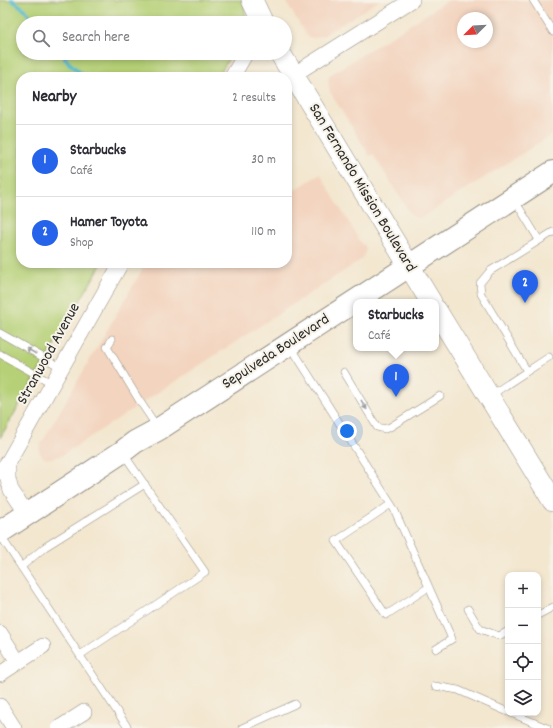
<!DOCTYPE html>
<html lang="en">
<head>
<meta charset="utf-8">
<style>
  body { margin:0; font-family:Dekko,sans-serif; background:#f2f2f3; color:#2b2b33 }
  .controls { position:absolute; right:12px; bottom:12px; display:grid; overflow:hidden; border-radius:8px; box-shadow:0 2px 6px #0003 }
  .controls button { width:36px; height:36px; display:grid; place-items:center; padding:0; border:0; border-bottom:1px solid #e1e1e2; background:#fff; color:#2b2b33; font:20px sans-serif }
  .compass { position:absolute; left:457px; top:12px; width:36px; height:36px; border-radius:50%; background:#fff; box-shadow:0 2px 6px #0003; rotate:246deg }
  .you { position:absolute; left:347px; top:431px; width:14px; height:14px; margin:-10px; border:3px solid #fff; border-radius:50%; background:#1a73e8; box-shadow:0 0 0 6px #1a73e833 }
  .badge { display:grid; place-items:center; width:26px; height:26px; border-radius:50%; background:#2563eb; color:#fff; font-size:13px; font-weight:700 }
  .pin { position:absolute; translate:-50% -33px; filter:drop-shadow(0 1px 2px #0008) }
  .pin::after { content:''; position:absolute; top:21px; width:14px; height:12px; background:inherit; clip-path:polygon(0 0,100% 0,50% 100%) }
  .popup { position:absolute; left:353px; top:299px; width:86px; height:52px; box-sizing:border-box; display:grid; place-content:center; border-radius:8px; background:#fff; filter:drop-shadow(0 1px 3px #0005); font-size:13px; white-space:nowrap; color:#7c7c81 }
  .popup b { font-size:15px; color:#2b2b33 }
  .popup::after { content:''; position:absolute; left:50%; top:100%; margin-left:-8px; border:8px solid transparent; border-top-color:#fff }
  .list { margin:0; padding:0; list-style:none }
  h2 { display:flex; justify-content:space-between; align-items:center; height:52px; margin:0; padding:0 16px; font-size:17px }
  h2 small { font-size:13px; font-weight:400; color:#7c7c81 }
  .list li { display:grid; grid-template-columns:26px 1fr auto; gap:12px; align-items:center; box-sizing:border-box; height:72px; padding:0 16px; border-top:1px solid #e1e1e2 }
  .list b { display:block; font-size:15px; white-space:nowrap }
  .list p { margin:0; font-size:13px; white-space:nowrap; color:#7c7c81 }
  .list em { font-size:13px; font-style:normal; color:#7c7c81 }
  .icon { flex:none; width:22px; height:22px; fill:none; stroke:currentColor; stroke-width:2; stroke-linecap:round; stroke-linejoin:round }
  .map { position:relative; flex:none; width:553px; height:728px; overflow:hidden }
  .search { position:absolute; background:#fff; box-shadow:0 2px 6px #0003; left:16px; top:16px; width:276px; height:44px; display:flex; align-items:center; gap:10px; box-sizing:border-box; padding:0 14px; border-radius:22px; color:#7c7c81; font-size:15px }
  .panel { position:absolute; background:#fff; box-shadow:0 2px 6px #0003; left:16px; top:72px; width:276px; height:196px; border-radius:16px }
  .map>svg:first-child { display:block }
  .built { fill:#f3d4bf; fill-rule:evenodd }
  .green { fill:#b5d076; stroke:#707e50 }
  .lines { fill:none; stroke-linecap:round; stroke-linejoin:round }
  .stream { stroke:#50bacd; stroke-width:4 }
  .service-casing { stroke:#8f897e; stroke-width:8 }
  .minor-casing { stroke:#8f897e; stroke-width:16 }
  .secondary-casing { stroke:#8f897e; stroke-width:22 }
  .primary-casing { stroke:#8f897e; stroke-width:24 }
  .service { stroke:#fff; stroke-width:7 }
  .minor { stroke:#fff; stroke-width:15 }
  .secondary { stroke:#fff; stroke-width:21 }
  .primary { stroke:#fff; stroke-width:22 }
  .oneway { fill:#a0a0a0 }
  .labels { text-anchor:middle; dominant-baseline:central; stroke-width:4; stroke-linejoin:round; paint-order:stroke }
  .street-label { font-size:16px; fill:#2b2b2b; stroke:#f7f3e8 }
</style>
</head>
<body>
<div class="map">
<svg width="553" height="728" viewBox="0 0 553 728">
  <rect width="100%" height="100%" fill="#f7f3e8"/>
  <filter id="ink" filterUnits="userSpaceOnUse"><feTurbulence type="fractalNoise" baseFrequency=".025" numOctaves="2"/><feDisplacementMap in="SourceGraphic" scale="8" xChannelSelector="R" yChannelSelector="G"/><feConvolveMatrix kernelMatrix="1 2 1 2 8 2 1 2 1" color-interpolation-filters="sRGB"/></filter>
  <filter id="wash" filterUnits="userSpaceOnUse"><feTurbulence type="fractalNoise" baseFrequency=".012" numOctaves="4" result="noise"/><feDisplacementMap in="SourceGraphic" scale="16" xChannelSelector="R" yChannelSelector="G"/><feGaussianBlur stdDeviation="0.9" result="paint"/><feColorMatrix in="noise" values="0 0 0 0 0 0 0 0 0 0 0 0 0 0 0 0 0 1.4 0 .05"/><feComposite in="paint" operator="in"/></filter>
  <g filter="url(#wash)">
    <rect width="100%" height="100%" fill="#f3e7d0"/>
    <path class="built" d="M285,0H380L324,35L315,38L309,37L305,33Z
      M449,0H553V134L424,216L419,218L414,217L410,213L373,154L370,156L330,92L328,82L329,77L333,73ZM463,18H487V42H463Z
      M320,174L362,245L364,244L365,246L366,250L362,259L61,456L46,459L42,456L39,451L40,446L146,263H287V195Z"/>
    <path class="green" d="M0,0H242C245,7 244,6 245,13C245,16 247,20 247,23H23V53H232L218,77H21V263H102L0,438Z"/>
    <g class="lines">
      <path class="stream" d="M12,0L23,8L36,23
        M61,53L69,63L85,77"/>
    </g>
  </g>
  <g filter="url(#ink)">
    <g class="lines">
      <defs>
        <path id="service" d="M533,0L553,32
          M514,199L539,240
          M0,333L62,368
          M112,339L107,347L139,400L157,427
          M291,347L394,509L452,639L436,649
          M0,354L53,384
          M527,371L481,294L480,283L490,271L553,232
          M344,372L377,427L385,429L390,427L440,396
          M491,395L549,357
          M391,504L336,541L386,615L429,587
          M0,535L128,728
          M21,567L45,547L145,484
          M468,609L480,629L499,636L508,631
          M538,615L553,607
          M80,655L205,572L123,453
          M435,686L458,690L508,712
          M511,713L547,728
          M242,728L295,704"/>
        <path id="minor" d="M293,75L412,0
          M232,77L246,53
          M8,462V479L11,490L27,514
          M0,472L8,462L121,263
          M0,633L18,662
          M0,674L43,646
          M0,706L14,728
          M59,728L84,712"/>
        <path id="secondary" d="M252,0L263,23
          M280,53L431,302
          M436,310L553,501"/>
        <path id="primary" d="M0,532L122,452L135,442L159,429L553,172"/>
      </defs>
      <use href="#service" class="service-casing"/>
      <use href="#minor" class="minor-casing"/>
      <use href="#secondary" class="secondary-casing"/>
      <use href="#primary" class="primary-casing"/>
      <use href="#service" class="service"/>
      <use href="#minor" class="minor"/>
      <use href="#secondary" class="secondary"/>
      <use href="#primary" class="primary"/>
    </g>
    <defs><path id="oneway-solid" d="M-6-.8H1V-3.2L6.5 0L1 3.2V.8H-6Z"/></defs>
    <g class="oneway">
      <use href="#oneway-solid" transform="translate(31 351) rotate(-150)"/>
      <use href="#oneway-solid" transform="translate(364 405) rotate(59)"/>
    </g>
  </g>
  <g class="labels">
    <g class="street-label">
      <text transform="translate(362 188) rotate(59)">San Fernando Mission Boulevard</text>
      <text transform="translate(276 352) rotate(-33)">Sepulveda Boulevard</text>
      <text transform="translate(49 354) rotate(-61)">Stranwood Avenue</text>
    </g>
  </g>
</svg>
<div class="controls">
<button>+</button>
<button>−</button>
<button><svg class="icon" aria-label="locate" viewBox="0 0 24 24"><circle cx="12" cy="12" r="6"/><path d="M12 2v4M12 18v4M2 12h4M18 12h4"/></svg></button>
<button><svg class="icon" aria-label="layers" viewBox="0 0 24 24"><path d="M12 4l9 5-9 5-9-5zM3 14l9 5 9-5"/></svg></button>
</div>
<svg class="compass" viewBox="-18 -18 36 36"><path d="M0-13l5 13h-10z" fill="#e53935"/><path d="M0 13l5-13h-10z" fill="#7c7c81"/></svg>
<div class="you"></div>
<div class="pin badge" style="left:396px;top:397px">1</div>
<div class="popup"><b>Starbucks</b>Café</div>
<div class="pin badge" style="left:525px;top:303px">2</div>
<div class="search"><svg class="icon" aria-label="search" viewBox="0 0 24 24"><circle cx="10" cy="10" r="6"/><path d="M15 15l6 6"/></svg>Search here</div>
<section class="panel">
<h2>Nearby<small>2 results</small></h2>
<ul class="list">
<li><span class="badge">1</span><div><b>Starbucks</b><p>Café</p></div><em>30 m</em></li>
<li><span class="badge">2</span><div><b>Hamer Toyota</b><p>Shop</p></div><em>110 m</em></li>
</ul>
</section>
</div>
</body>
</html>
